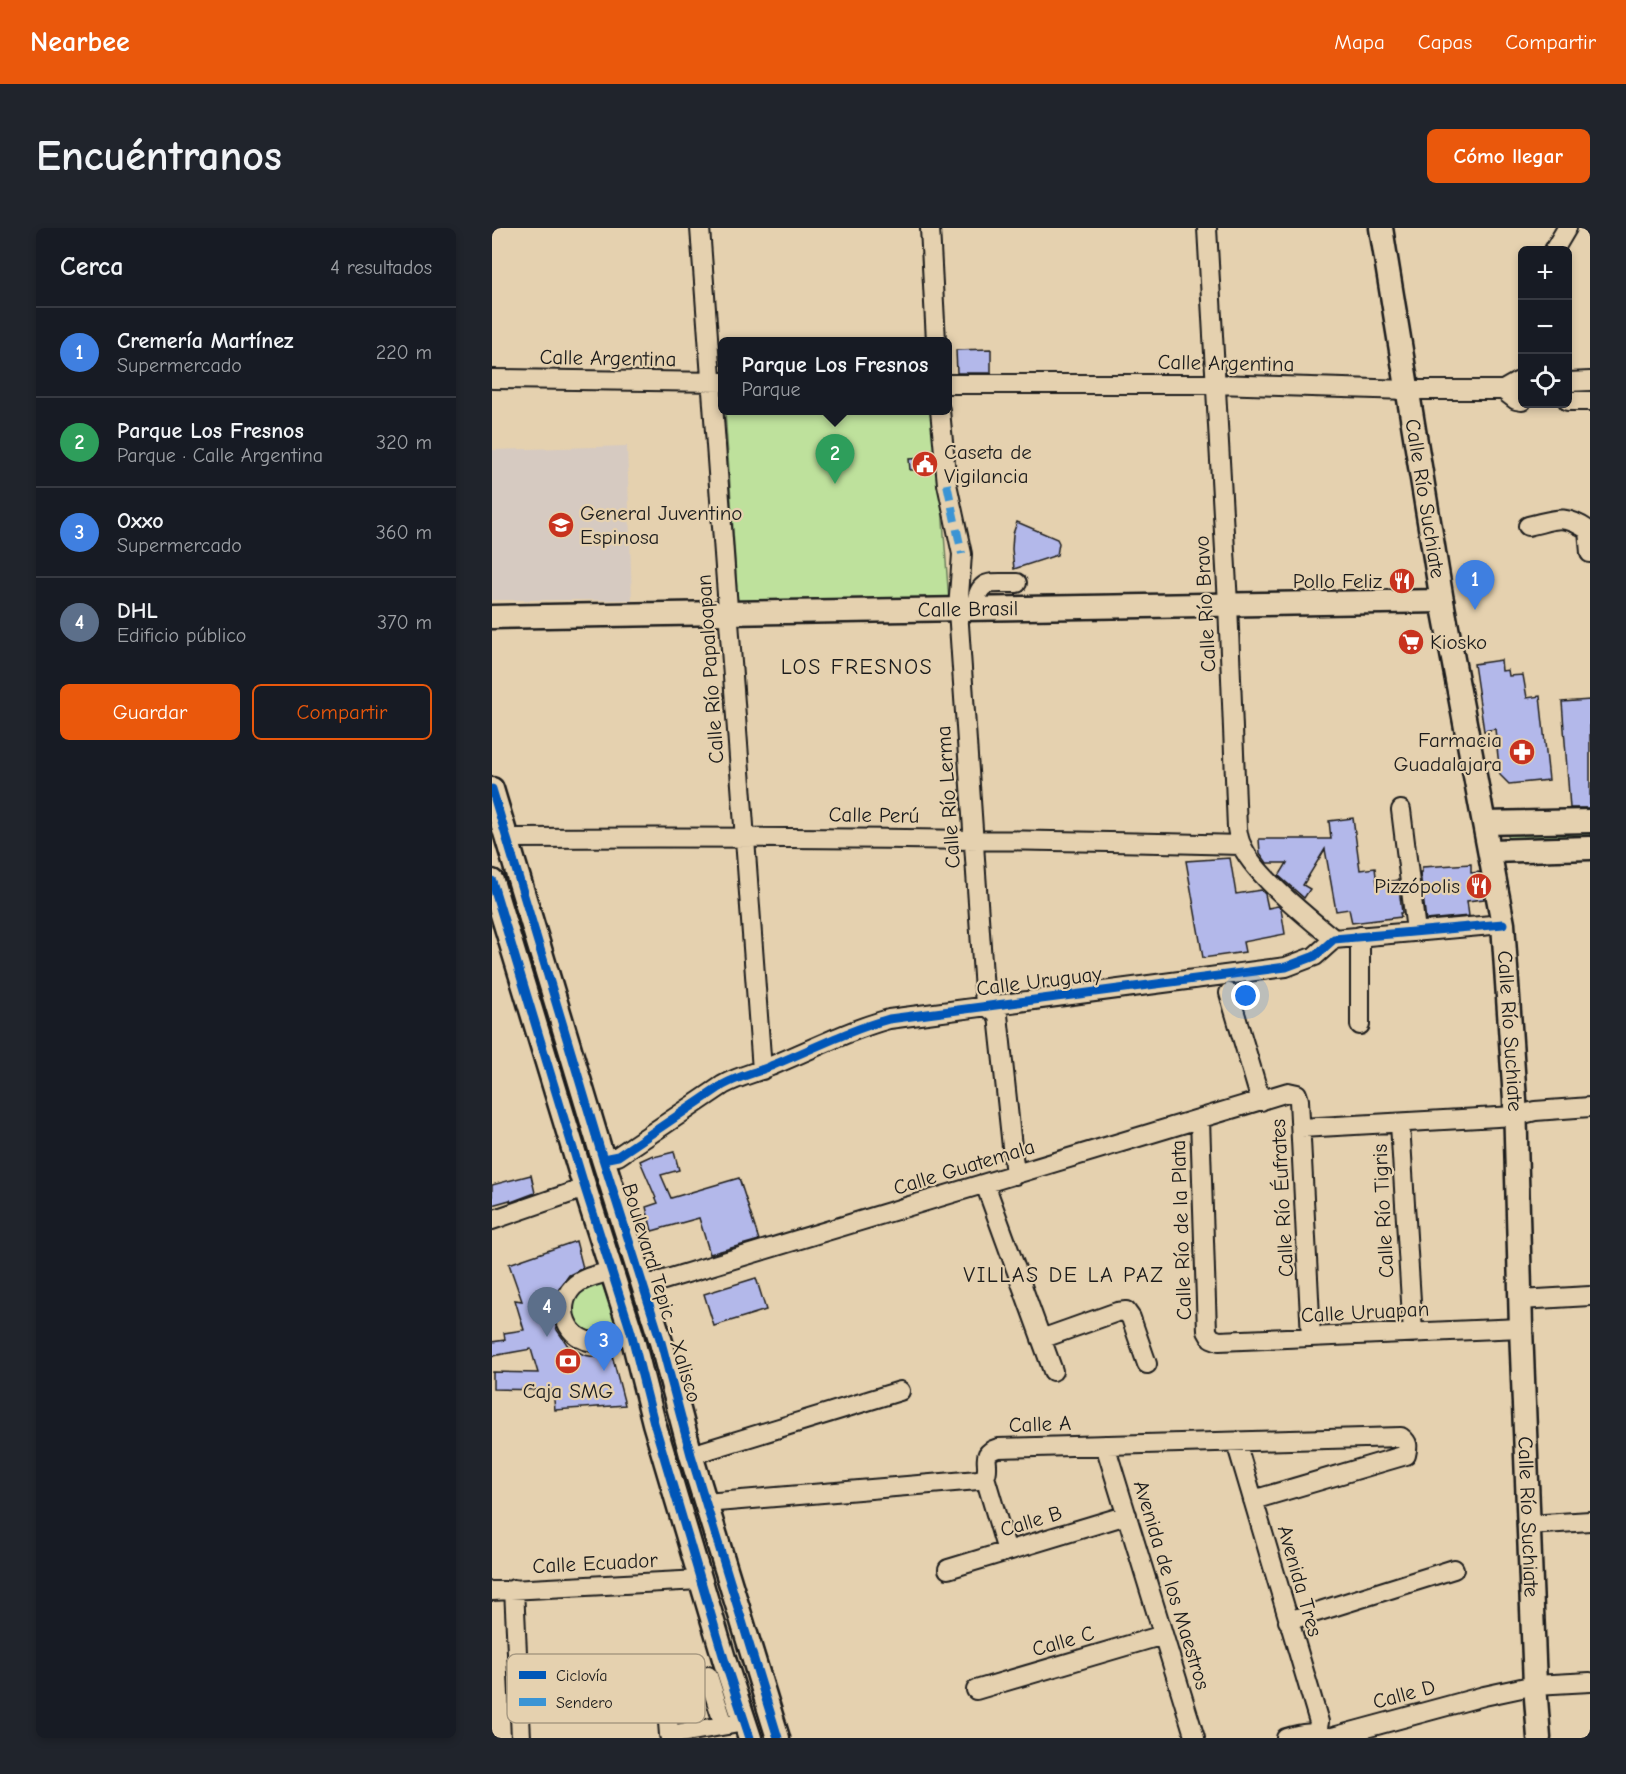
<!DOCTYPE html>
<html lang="es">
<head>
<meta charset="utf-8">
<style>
  body { margin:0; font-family:"Comic Neue",sans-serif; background:#20242c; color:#f1f3f6 }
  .controls { position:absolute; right:18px; top:18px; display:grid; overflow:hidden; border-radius:9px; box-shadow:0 3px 9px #0003 }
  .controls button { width:54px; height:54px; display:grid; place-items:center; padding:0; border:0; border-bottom:2px solid #363941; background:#171b24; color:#f1f3f6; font:30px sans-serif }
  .you { position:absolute; left:754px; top:768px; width:21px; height:21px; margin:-15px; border:4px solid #fff; border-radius:50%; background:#1a73e8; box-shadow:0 0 0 9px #1a73e833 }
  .badge { display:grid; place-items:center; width:39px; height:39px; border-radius:50%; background:#ea580c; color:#fff; font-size:20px; font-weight:700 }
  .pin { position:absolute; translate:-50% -50px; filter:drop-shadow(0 2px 3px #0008) }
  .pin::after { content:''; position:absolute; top:32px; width:21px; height:18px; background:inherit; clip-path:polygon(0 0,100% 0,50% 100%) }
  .popup { position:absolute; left:226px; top:109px; width:234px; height:78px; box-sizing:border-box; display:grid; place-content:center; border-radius:9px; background:#171b24; filter:drop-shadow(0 2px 4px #0005); font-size:20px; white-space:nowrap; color:#9ea1a6 }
  .popup b { font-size:22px; color:#f1f3f6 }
  .popup::after { content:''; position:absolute; left:50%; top:100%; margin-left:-12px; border:12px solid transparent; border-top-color:#171b24 }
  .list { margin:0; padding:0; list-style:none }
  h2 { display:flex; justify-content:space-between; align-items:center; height:78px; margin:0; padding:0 24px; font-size:26px }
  h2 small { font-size:20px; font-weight:400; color:#9ea1a6 }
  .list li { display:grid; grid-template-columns:39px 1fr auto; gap:18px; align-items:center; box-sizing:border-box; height:90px; padding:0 24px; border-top:2px solid #363941 }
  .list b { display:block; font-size:22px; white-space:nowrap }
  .list p { margin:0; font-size:20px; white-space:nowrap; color:#9ea1a6 }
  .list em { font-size:20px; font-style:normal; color:#9ea1a6 }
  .actions { display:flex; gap:12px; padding:18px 24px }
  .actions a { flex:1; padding:14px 0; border:2px solid #ea580c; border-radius:9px; text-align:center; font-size:21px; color:#ea580c }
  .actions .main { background:#ea580c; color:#fff }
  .icon { flex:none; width:33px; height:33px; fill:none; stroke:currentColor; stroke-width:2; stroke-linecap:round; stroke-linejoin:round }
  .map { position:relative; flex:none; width:1098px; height:1510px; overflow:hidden; border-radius:9px }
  header { display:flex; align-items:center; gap:36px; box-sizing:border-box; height:84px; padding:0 30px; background:#ea580c; color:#fff }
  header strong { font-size:28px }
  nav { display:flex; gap:33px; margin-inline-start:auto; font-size:21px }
  .intro { display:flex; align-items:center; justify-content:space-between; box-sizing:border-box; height:144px; padding:0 36px }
  h1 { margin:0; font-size:42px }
  .button { padding:15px 27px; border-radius:9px; background:#ea580c; color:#fff; font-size:21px; font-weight:700 }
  main { display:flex; gap:36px; padding:0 36px }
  aside { flex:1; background:#171b24; border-radius:9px; box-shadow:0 3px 9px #0003 }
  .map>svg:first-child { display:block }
  .built { fill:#d6cac1 }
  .green { fill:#bee19c; stroke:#6d7e5c; stroke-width:1.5 }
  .building { fill:#b3b8ea; stroke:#1c1c1c; stroke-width:1.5 }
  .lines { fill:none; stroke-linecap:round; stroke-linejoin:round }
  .minor-casing { stroke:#1c1c1c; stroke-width:22 }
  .major-casing { stroke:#1c1c1c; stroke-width:27 }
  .minor { stroke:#e5d1af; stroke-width:18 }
  .major { stroke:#e5d1af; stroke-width:22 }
  .quiet { stroke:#3a94d4; stroke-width:8; stroke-dasharray:15 8; stroke-linecap:butt }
  .cycleway-casing { stroke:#e5d1af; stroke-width:13 }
  .cycleway { stroke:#0057b8; stroke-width:9 }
  .labels { text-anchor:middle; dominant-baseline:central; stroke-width:4.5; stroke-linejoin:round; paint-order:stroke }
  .street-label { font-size:21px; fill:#1c1c1c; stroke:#e5d1af }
  .poi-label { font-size:21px; fill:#1c1c1c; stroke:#e5d1af; text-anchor:start }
  .neighbourhood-label { font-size:22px; letter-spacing:1.5px; fill:#1c1c1c; stroke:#e5d1af }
  .key { fill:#e5d1af; stroke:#a99b83; stroke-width:1.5 }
  .key-label { font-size:16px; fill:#1c1c1c }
</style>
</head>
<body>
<header>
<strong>Nearbee</strong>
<nav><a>Mapa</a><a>Capas</a><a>Compartir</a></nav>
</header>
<div class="intro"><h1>Encuéntranos</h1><a class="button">Cómo llegar</a></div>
<main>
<aside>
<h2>Cerca<small>4 resultados</small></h2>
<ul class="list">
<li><span class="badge" style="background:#3f7fe0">1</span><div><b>Cremería Martínez</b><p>Supermercado</p></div><em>220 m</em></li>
<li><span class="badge" style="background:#2e9e5b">2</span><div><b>Parque Los Fresnos</b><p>Parque · Calle Argentina</p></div><em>320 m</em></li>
<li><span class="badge" style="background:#3f7fe0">3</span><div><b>Oxxo</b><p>Supermercado</p></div><em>360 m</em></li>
<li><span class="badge" style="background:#5c6f8a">4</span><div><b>DHL</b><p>Edificio público</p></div><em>370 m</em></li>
</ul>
<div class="actions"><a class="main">Guardar</a><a>Compartir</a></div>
</aside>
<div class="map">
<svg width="1098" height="1510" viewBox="0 0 1098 1510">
  <rect width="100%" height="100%" fill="#e5d1af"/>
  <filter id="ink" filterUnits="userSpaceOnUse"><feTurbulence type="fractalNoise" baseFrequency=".0167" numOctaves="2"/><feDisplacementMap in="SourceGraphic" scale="12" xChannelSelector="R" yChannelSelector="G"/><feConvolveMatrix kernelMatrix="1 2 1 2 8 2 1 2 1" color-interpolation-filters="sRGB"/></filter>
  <g filter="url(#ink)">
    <path class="built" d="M135,218L140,372H0V222Z"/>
    <path class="green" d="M233,183H443L457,374L246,377Z
      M1098,604V613H1018L1016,609L1017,605Z
      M110,1055L125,1098C118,1100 110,1104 102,1104C83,1102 74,1077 88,1064C94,1059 103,1058 110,1055Z"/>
    <path class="building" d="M499,121V145H465L464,122Z
      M438,230L439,241L418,242L417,231Z
      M525,294L565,311L567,315L565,327L522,341L520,321L521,306Z
      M1009,432L1010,443L1016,442L1017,448L1031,447L1035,470L1048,468L1057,552L1017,556L1008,547L1003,501L992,503L982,436Z
      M1098,472V580H1078L1070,474Z
      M861,590L868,642L883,640L885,656L906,652L910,685H908L909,689L860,695L857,681L844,683L833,621L811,657L818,661L812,670L787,648L795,635H775L768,625L767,611H839L837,593Z
      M738,630L744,666L769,662L773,666L776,680L786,678L789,681L793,706L751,714L753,724L711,730L694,633Z
      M979,636V645L987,644L992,671L975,673L977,688L934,692L928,644H930V639Z
      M182,924L187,942L169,947L179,970L247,950L267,1012L218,1026L207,990L160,1003L154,979L166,975L148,933L161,927L162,929Z
      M39,947L43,965L19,974L18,972L0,977V957Z
      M84,1013L91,1040L77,1047L65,1064L61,1075V1087L65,1102L76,1118L92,1127L103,1129L120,1127L133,1177L63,1182L61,1162L1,1161V1144L46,1145L39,1121L0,1128V1114L13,1112L12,1105L32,1102L23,1072L30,1073L17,1036Z
      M264,1050L274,1082L222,1098L212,1066Z"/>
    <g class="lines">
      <defs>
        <path id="minor" d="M208,0L270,842
          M438,0L444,113
          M715,0L736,376L745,600C746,606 747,613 750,618C762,646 817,691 842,711
          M1062,22L1075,0
          M0,151L230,154
          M1076,154L1098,153
          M455,156H724L916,162H1011L1025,154H1030
          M1011,162L1024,172L1030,173
          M1076,173H1098
          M448,182L455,256L470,326L466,382L493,777L506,787L523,947
          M1036,298C1063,292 1071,285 1096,302
          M1096,302L1098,325
          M483,382C486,349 497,356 525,355
          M909,582L924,703
          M15,610C260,608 504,611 749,617
          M868,708V797
          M737,765L769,873
          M708,891L715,1103L719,1110L727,1113L1029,1100
          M908,896L921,1105
          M809,900L1023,888L1043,883L1098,879
          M111,931L126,928L231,857C247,848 263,845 279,838C318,822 357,802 397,791L794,739L823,728L842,711L1011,696
          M493,956L561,1143
          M0,992L93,960
          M119,1043C107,1047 90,1049 81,1059C62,1079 75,1113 103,1114C115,1115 128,1108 139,1104
          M152,1058L796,864L805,866L807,872L819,1109
          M1028,1072L1098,1068
          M549,1111L625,1084L634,1083L639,1090L655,1136
          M744,1214L827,1494L825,1504
          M613,1217L703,1510
          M199,1227L408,1163
          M493,1249L515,1323
          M213,1275L486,1252L493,1249C500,1236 486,1226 506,1220L909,1209C917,1215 916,1218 914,1227L761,1272
          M1037,1297L1098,1293
          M456,1341L635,1287
          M22,1361L29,1510
          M0,1363L208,1352
          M796,1393L962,1341
          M484,1462L671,1407
          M232,1497L216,1448L173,1456L177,1507L253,1494
          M794,1510C810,1505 822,1503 837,1510L992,1468L1043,1457L1098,1454"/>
        <g id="major">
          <path id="s1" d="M889,0L950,373L1011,696L1023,872L1029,1100L1043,1457L1047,1510"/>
          <path id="s2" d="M0,389L950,373"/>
          <path d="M0,561L111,931L169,1114L199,1227L286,1510"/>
          <path d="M993,595L1098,593"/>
          <path d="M999,623L1098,620"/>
          <path d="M0,653L93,960L139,1104L162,1195L233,1434L258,1510"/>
        </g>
      </defs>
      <use href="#minor" class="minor-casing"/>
      <use href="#major" class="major-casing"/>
      <use href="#minor" class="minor"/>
      <use href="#major" class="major"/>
      <path class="quiet" d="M455,256L470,326"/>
      <defs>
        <path id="cycleway" d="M0,561L111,931L169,1114L199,1227L286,1510
          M0,653L93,960L139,1104L162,1195L233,1434L258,1510
          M111,931L126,928L231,857C247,848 263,845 279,838C318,822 357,802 397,791L794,739L823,728L842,711L1011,696"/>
      </defs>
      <use href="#cycleway" class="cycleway-casing"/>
      <use href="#cycleway" class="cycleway"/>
    </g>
  </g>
  <defs>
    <symbol id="civic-disc" viewBox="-11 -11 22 22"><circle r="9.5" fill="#c8321e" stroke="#e5d1af"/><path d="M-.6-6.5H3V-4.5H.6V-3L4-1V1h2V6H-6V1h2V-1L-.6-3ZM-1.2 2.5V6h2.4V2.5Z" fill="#fff"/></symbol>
    <symbol id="school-disc" viewBox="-11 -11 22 22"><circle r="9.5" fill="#c8321e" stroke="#e5d1af"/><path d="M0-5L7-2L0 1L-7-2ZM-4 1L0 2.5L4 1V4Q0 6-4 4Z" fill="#fff"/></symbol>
    <symbol id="restaurant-disc" viewBox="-11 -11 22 22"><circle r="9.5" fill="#c8321e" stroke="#e5d1af"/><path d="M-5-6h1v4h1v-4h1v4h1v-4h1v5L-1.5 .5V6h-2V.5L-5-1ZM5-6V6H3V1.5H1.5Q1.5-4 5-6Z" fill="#fff"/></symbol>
    <symbol id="supermarket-disc" viewBox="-11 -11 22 22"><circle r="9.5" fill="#c8321e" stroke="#e5d1af"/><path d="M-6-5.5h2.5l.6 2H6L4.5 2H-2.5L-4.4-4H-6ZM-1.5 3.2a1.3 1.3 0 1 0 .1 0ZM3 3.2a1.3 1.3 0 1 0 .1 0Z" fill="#fff"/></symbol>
    <symbol id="pharmacy-disc" viewBox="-11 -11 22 22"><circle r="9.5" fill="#c8321e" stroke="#e5d1af"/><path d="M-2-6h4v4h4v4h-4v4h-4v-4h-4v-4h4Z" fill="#fff"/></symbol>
    <symbol id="bank-disc" viewBox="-11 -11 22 22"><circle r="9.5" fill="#c8321e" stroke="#e5d1af"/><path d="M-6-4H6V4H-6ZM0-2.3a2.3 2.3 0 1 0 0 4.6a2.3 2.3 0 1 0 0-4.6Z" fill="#fff"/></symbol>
  </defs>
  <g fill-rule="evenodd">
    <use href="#civic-disc" x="418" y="221" width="30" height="30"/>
    <use href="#school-disc" x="54" y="282" width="30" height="30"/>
    <use href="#restaurant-disc" x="895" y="338" width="30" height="30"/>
    <use href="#supermarket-disc" x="904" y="399" width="30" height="30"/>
    <use href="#pharmacy-disc" x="1015" y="509" width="30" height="30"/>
    <use href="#restaurant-disc" x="972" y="643" width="30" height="30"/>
    <use href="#bank-disc" x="61" y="1118" width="30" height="30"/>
  </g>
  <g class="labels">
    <g class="street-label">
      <text transform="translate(116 130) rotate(1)">Calle Argentina</text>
      <text transform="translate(734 135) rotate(1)">Calle Argentina</text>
      <text stroke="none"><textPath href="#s1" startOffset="274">Calle Río Suchiate</textPath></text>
      <text transform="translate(713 376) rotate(-93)">Calle Río Bravo</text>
      <text stroke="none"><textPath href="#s2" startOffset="476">Calle Brasil</textPath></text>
      <text transform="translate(218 441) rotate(-94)">Calle Río Papaloapan</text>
      <text transform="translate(456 569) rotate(-94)">Calle Río Lerma</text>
      <text transform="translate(382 587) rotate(1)">Calle Perú</text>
      <text transform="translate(547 753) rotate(-7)">Calle Uruguay</text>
      <text stroke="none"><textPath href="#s1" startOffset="814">Calle Río Suchiate</textPath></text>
      <text transform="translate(472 939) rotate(-17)">Calle Guatemala</text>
      <text transform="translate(790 970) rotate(-93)">Calle Río Éufrates</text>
      <text transform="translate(891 983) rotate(-93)">Calle Río Tigris</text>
      <text transform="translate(689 1002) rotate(-92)">Calle Río de la Plata</text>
      <text transform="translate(170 1065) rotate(73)">Boulevard Tepic - Xalisco</text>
      <text transform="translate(873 1084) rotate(-3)">Calle Uruapan</text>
      <text transform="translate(548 1196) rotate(-2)">Calle A</text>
      <text stroke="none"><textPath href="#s1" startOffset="1300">Calle Río Suchiate</textPath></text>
      <text transform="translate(539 1293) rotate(-17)">Calle B</text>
      <text transform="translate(103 1335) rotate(-3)">Calle Ecuador</text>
      <text transform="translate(808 1353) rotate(74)">Avenida Tres</text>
      <text transform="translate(680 1357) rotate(73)">Avenida de los Maestros</text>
      <text transform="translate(571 1413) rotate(-16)">Calle C</text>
      <text transform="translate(912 1466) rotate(-15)">Calle D</text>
    </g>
    <g class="poi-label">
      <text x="452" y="224">Caseta de<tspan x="452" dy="24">Vigilancia</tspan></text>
      <text x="88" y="285">General Juventino<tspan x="88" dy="24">Espinosa</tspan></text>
      <text x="890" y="353" text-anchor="end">Pollo Feliz</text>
      <text x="938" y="414">Kiosko</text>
      <text x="1010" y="512" text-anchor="end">Farmacia<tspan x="1010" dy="24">Guadalajara</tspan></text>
      <text x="968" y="658" text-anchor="end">Pizzópolis</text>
      <text x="76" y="1163" text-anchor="middle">Caja SMG</text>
    </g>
    <g class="neighbourhood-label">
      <text x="365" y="439">LOS FRESNOS</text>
      <text x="572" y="1047">VILLAS DE LA PAZ</text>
    </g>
  </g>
  <rect x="15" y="1426" width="198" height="69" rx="9" class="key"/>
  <rect x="27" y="1443" width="27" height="8" fill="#0057b8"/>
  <rect x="27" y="1470" width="27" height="8" fill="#3a94d4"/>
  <g class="key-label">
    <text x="64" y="1453">Ciclovía</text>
    <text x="64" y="1480">Sendero</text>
  </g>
</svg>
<div class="controls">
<button>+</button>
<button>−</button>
<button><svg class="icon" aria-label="locate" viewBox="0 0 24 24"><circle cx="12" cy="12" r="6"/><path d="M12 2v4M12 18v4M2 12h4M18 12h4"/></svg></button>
</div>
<div class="you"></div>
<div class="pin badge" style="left:983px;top:382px;background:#3f7fe0">1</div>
<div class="pin badge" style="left:343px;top:256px;background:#2e9e5b">2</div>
<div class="popup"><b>Parque Los Fresnos</b>Parque</div>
<div class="pin badge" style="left:112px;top:1143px;background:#3f7fe0">3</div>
<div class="pin badge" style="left:55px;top:1109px;background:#5c6f8a">4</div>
</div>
</main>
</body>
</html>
